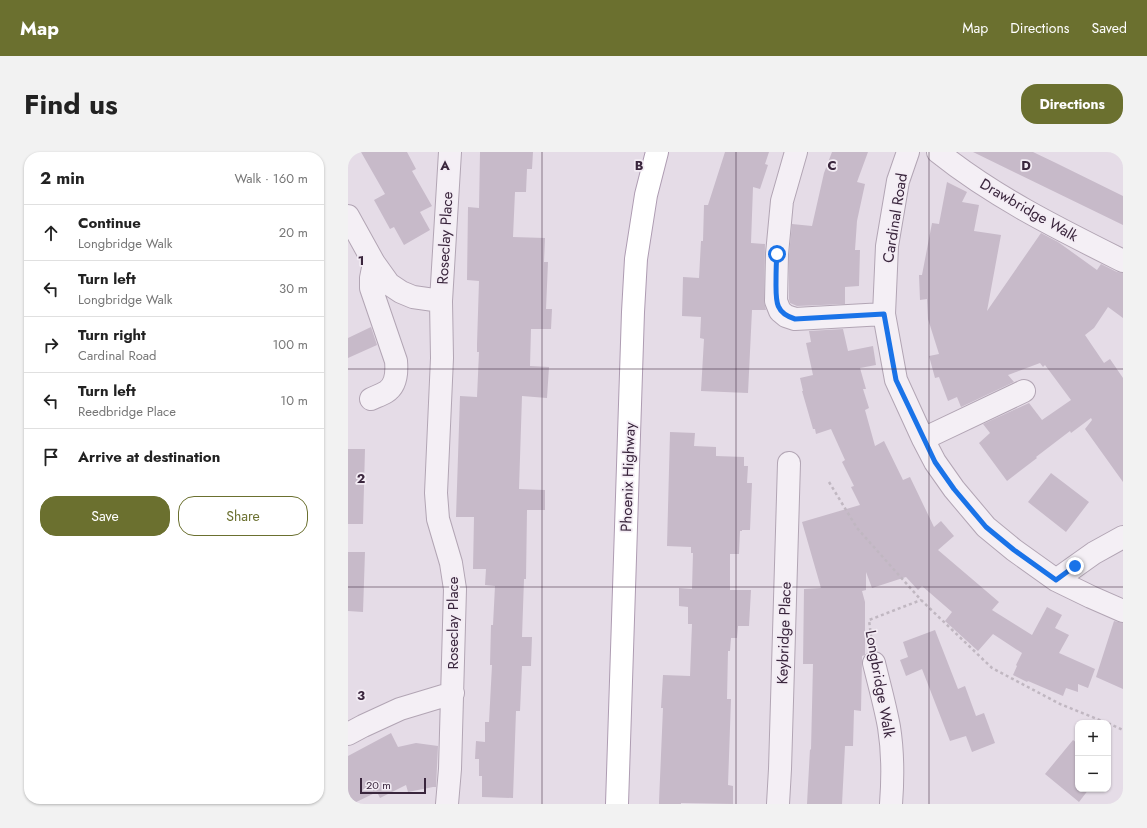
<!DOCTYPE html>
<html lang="en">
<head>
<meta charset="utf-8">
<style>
  body { margin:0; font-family:Jost,sans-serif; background:#f2f2f2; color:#222 }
  .controls { position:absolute; right:12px; bottom:12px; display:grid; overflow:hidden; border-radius:8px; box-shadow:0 1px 3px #0004 }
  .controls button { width:36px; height:36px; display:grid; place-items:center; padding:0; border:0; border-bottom:1px solid #e0e0e0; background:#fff; color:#222; font:20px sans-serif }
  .scale { position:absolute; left:12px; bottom:10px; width:66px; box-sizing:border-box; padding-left:4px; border:2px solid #3a263d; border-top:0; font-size:11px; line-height:14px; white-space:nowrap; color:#3a263d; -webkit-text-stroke:3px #f3ecf4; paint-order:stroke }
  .stop { position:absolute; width:12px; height:12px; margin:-9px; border:3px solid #1a73e8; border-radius:50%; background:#fff }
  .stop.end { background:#1a73e8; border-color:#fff; box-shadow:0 1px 4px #0008 }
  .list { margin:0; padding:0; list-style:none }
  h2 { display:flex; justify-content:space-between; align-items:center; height:52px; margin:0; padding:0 16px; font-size:17px }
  h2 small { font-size:13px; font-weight:400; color:#767676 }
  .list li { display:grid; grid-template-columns:26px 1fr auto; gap:12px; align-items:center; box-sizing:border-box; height:56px; padding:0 16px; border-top:1px solid #e0e0e0 }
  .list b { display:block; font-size:15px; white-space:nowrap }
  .list p { margin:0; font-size:13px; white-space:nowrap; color:#767676 }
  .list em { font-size:13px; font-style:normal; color:#767676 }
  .actions { display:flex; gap:8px; padding:12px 16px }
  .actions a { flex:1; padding:9px 0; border:1px solid #6b702f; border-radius:16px; text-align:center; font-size:14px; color:#6b702f }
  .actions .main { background:#6b702f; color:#fff }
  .icon { flex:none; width:22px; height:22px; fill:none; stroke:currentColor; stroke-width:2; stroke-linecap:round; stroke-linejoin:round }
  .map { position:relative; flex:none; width:775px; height:652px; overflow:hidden; border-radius:16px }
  header { display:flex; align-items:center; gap:24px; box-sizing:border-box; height:56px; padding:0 20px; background:#6b702f; color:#fff }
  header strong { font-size:19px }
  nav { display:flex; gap:22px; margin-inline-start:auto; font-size:14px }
  .intro { display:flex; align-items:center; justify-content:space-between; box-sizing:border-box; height:96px; padding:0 24px }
  h1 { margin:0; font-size:28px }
  .button { padding:10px 18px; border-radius:16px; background:#6b702f; color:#fff; font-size:14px; font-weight:700 }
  main { display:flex; gap:24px; padding:0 24px }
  aside { flex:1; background:#fff; border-radius:16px; box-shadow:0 1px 3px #0004 }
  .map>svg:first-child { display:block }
  .building { fill:#c7bac9 }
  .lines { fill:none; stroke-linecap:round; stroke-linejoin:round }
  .minor-casing { stroke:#b2a5b4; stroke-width:24 }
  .major-casing { stroke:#ae9cb2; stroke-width:24 }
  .path { stroke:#c0b7c1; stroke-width:2.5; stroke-dasharray:3 3; stroke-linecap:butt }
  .minor { stroke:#f4eff5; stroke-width:22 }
  .major { stroke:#fff; stroke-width:22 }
  .route { stroke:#1a73e8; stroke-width:5 }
  .grid { fill:none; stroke:#3a263d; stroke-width:1; stroke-opacity:0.55 }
  .labels { text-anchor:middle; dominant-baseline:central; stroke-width:3.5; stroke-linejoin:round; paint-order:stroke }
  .street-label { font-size:15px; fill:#3a263d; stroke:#f3ecf4 }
  .grid-label { font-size:13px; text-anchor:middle; font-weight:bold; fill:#3a263d; stroke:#f3ecf4; stroke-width:3.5; stroke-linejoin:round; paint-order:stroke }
</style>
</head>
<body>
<header>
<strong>Map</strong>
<nav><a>Map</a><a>Directions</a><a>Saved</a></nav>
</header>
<div class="intro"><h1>Find us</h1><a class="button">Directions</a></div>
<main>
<aside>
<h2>2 min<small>Walk · 160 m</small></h2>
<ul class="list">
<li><svg class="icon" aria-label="ahead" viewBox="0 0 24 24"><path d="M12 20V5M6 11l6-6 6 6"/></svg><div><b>Continue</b><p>Longbridge Walk</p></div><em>20 m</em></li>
<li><svg class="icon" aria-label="left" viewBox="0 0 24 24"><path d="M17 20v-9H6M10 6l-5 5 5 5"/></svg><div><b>Turn left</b><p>Longbridge Walk</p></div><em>30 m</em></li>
<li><svg class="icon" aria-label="right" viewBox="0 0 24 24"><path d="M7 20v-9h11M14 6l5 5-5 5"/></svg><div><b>Turn right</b><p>Cardinal Road</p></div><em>100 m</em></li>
<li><svg class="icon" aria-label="left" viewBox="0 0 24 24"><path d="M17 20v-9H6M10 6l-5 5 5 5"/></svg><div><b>Turn left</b><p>Reedbridge Place</p></div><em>10 m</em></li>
<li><svg class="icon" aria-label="arrive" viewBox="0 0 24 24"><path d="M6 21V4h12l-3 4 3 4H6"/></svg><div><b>Arrive at destination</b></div></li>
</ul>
<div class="actions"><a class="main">Save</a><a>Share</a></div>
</aside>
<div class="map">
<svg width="775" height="652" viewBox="0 0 775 652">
  <rect width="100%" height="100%" fill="#e5dce7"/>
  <path class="building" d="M13,0H59L68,17L64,19L84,54L72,60L82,78L56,93L46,75L42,77L26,48L37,42Z
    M132,0H185L184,17H179L178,40H167L165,85L197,86L196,110H200L198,157H204L203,177H183L182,214L201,215L199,246L174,244L171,337L197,338V358H179L178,427H176L174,485H184L183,514H174L172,559H168L165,646L134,645V624H131V607H127L128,589L137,590V570H141L144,513H142L143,473H145L147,434L137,433L138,417H125L126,365H108L112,244L129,245L131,200H129V192L131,129L119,128L120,55L131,56Z
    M377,0H421L417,12L420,13L412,37L405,35L403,91L417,92L416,149L418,158H404L400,241L353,239L356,187L352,186L353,165L334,164L335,125L351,126L353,89H355L356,53H360Z
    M484,0H520L509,30L517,32L509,69L507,98H512L511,134L497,135V152L449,154L442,151L441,147V103L444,72L464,74L476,21Z
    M625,0H685L708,11L775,44V73Z
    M599,30L619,40L614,50L631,53L626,79L653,83L639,159L693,81L710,90L749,118L753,112L769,120L775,121V166L760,155L746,176L737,183L756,211L762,207L775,226V330L737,277L744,268L743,266L723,281L722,279L688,305L689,306L659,329L631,291L642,281L635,272L681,251L694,268L723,248L697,213L695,215L692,211L660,223L666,230L613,255L609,245L600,249L591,225L587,226L581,204L591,202L580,167L579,147L572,148L571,123H574L584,71L591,72Z
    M23,175L29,193L0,206V186Z
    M495,177L500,199L525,194L528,213L512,216L518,237H515L521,256L517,258L527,294L536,289L555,328L562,325L586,375L593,369L606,384L590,398L651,450L644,458L684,483L699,455L714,463L707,476L721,483L711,501L747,517L740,536L730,532V540L718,536L715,544L680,529L679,530L665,523L669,514L668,513L674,501L645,482L630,499L597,469L604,460L574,434L570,438L558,425L524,436L518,420V438L514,439L517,450V503L514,504V508L513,559L506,558L505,594H497L494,652H459L462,597L463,598L465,512H455L456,437L473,436L454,370L512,353L503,335L506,334L494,310L497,308L483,277L468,282L467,277H465L454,239H455L452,226L465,223L458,191L463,190L461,179Z
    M322,280L347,281L346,294L368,295V304L396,305V314H400L399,331H404L402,378H394V379H392L391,402H382V438H403L401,474H390L389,486H383L382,499H380L379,547H383L380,633L385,634V652L333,651V652H311V650L315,556H313L315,523L342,524L344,472H340V455L331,454V436L344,437L345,401H343V395L319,394Z
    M0,297H17L15,372H0Z
    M703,321L741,350L718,380L680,350Z
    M0,400H17L15,460L0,459Z
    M766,469L775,471V537L748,525Z
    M587,478L610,537L617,534L628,564L636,561L647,591L624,600L618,584L602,589L574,517L558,524L552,508L560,505L555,490Z
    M43,581L50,595L68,591L90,594L88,635H85L60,640L58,633L32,646L29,640L4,652H0V604Z
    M725,588L730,592V637H745L743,639L741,637L731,650L697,622Z"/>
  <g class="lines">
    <defs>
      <path id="minor" d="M448,0L434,49L429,102L428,149L432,159L438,164L447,167L536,162
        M560,0L550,29L539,94L536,162L548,228L575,287L587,310L606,337L638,375L666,398L708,428L743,445L775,459
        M590,0C646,45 711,77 775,109
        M0,64L26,111L41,132L53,140L65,145L93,149
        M23,247C27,245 33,243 38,240C48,234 49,220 48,209L23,136V126L26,111
        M575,287L676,239
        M708,428L746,401L775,385
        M526,511C531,532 537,553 541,575C545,600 545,626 543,652
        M0,582L15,574L52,557L105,541
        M99,652L102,617L107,437L103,411L90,367L88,341L94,206L93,149L102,0
        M430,652L432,617L441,311"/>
      <path id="major" d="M269,652L285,160L288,107L298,43L309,0"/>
    </defs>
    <use href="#minor" class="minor-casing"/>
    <use href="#major" class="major-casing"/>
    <path class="path" d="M481,330L509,376L573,448L644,516L712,552L759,571
      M524,491L521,468L573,448
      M760,571L775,578"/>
    <use href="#minor" class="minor"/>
    <use href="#major" class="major"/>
  </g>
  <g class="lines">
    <path class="route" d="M429,102C428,112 428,122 428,131C428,149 427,161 447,167L536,162L548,228L587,310L606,337L638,375L666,398L708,428L727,414"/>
  </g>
  <path class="grid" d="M194,0V652M388,0V652M581,0V652M0,217H775M0,435H775"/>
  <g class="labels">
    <g class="street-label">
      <text transform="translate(681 58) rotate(30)">Drawbridge Walk</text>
      <text transform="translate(547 66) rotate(-81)">Cardinal Road</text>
      <text transform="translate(97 86) rotate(-87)">Roseclay Place</text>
      <text transform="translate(280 325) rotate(-88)">Phoenix Highway</text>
      <text transform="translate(105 471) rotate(-90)">Roseclay Place</text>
      <text transform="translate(436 481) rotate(-88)">Keybridge Place</text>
      <text transform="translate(532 532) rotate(80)">Longbridge Walk</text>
    </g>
  </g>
  <g class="grid-label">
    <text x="97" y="18">A</text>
    <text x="291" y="18">B</text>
    <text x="484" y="18">C</text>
    <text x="678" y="18">D</text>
    <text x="13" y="113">1</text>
    <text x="13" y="331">2</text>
    <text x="13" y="548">3</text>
  </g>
</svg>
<div class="controls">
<button>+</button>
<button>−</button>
</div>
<div class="scale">20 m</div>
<div class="stop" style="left:429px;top:102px"></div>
<div class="stop end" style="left:727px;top:414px"></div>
</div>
</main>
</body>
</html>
